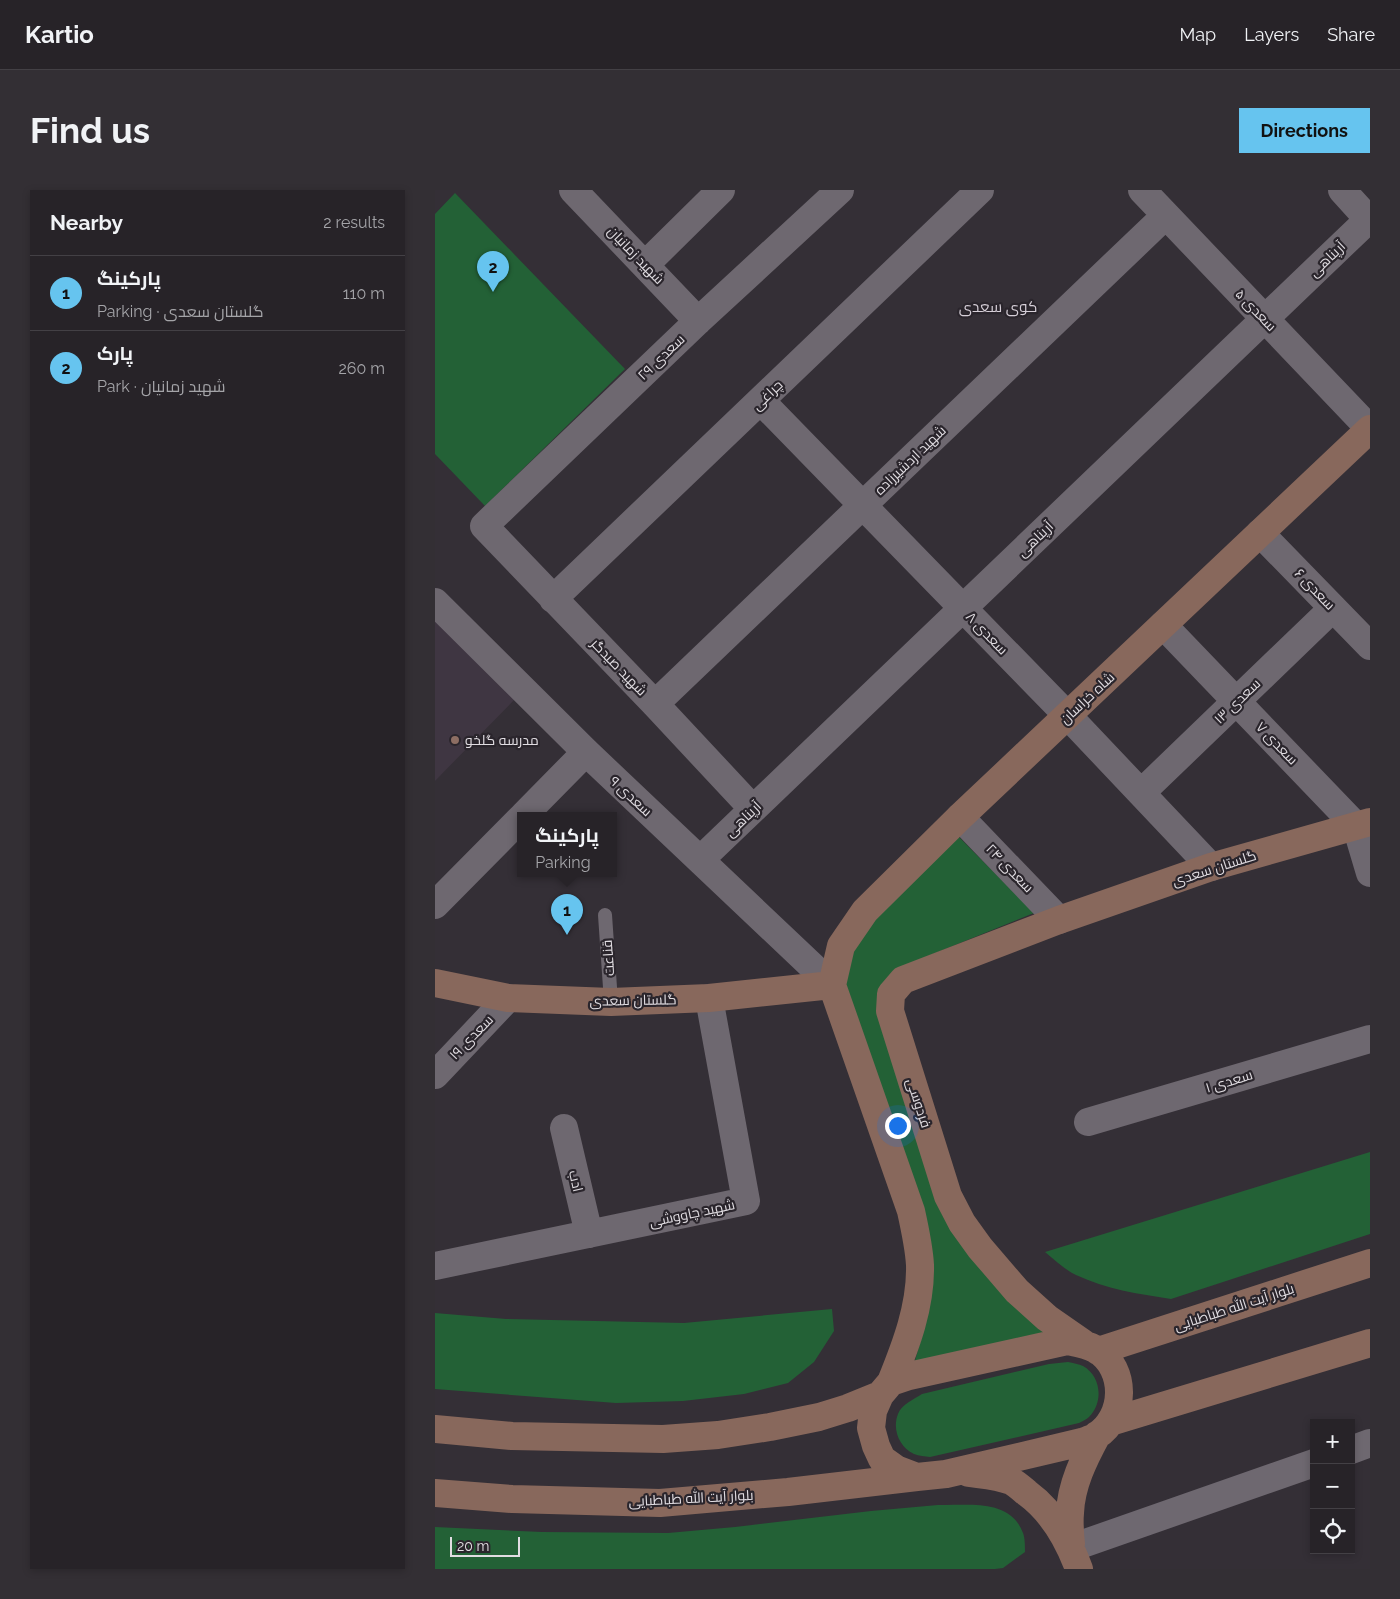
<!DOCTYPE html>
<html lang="en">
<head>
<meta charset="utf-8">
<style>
  body { margin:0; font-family:Raleway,Cairo,sans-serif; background:#332f34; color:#f1f3f6 }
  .controls { position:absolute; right:15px; bottom:15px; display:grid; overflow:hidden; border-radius:0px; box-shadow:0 2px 8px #0003 }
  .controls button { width:45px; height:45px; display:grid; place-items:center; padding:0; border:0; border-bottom:1px solid #434045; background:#272328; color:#f1f3f6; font:25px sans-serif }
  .scale { position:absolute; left:15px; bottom:12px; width:70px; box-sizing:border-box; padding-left:5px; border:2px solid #e1dde2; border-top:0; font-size:14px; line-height:18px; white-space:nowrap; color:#e1dde2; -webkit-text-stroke:4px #2a252c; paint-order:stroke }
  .you { position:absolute; left:462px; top:935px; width:18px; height:18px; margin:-12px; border:4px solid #fff; border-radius:50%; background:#1a73e8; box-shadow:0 0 0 8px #1a73e833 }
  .badge { display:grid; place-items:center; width:32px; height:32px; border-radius:50%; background:#66c4ef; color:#111; font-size:16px; font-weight:700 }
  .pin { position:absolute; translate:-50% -41px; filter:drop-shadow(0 1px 2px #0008) }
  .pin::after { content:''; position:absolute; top:26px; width:18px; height:15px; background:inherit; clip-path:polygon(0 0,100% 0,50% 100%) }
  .popup { position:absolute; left:82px; top:622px; width:100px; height:65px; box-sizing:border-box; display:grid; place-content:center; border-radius:0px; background:#272328; filter:drop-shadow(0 1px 4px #0005); font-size:16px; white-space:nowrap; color:#a4a4a8 }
  .popup b { font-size:19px; color:#f1f3f6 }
  .popup::after { content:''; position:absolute; left:50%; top:100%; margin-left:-10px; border:10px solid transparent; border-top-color:#272328 }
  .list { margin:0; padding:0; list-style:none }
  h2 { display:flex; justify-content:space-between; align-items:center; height:65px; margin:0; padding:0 20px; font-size:21px }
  h2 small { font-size:16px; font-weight:400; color:#a4a4a8 }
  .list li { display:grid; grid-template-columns:32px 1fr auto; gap:15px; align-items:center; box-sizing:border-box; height:75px; padding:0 20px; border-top:1px solid #434045 }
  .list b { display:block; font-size:19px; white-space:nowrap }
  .list p { margin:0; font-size:16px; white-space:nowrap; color:#a4a4a8 }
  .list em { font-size:16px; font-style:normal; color:#a4a4a8 }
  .icon { flex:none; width:28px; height:28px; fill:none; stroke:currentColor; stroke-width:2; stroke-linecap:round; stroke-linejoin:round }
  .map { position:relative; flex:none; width:935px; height:1379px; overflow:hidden; border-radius:0px }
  header { display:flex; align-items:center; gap:30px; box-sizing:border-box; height:70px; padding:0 25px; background:#272328; border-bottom:1px solid #434045 }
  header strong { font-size:24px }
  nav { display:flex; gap:28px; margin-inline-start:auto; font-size:18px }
  .intro { display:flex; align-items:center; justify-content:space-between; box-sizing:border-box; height:120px; padding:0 30px }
  h1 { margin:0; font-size:35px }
  .button { padding:12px 22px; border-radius:0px; background:#66c4ef; color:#111; font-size:18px; font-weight:700 }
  main { display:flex; gap:30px; padding:0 30px }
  aside { flex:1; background:#272328; border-radius:0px; box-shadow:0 2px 8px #0003 }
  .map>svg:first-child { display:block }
  .built { fill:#3f3642 }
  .green { fill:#236136 }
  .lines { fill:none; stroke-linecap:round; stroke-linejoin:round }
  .lane { stroke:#6e6870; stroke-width:14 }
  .street { stroke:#6e6870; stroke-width:28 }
  .secondary { stroke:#88685c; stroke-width:28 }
  .education-dot { fill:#8d6e63; stroke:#2a252c; stroke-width:2 }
  .labels { text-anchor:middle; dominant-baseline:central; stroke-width:4.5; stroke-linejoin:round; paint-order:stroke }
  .street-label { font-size:14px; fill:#e1dde2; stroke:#2a252c }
  .poi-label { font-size:14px; fill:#e1dde2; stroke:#2a252c; text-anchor:start }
  .neighbourhood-label { font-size:15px; fill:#d6cfd8; stroke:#2a252c }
</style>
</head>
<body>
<header>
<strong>Kartio</strong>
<nav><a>Map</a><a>Layers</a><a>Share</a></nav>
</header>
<div class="intro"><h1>Find us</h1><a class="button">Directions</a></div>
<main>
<aside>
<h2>Nearby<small>2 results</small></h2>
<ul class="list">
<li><span class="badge">1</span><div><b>پارکینگ</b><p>Parking · گلستان سعدی</p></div><em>110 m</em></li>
<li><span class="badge">2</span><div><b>پارک</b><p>Park · شهید زمانیان</p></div><em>260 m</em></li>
</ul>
</aside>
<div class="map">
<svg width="935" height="1379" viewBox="0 0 935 1379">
  <rect width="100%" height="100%" fill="#342f36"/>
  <path class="built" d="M0,431L80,509L0,591Z"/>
  <path class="green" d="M20,3L190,179L50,316L0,264V24Z
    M523,646L599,723L461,779C450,789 444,797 442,811L505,1010L614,1142L479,1174L491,1132L410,792L415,769L427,743Z
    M935,962V1044L736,1109C703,1104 671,1099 641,1085C630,1080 620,1070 610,1062Z
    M397,1119L399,1141L379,1172L353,1193L309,1204L248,1211L181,1213L0,1199V1123L71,1129L249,1133Z
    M633,1172C638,1173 644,1174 648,1176C666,1186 669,1212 654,1227C652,1229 648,1231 644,1233L495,1267C490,1266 484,1266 479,1264C464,1257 457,1239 463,1224C466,1215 479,1209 487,1204L614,1174Z
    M503,1315C533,1316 575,1308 588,1343C590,1348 590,1356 590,1362L568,1378L560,1379H0V1337L107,1342L233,1343L300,1337L436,1321Z"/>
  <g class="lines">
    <path class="lane" d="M170,725L176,812"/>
    <path class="street" d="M138,0L263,131
      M707,0L935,239
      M907,0L935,31
      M210,75L286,0
      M326,211L633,526L776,677
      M825,343L935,456
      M118,409L545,0
      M0,412L151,562L397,795
      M728,435L921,636L935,683
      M220,514L730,26
      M706,603L898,418
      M318,619L220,514L49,336L263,131L405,0
      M88,626L151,562
      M525,627L624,730
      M265,670L935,28
      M0,715L86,628
      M0,885L73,808
      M653,932L935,849
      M129,938L154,1044
      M0,1076L311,1011L274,808
      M916,1260L935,1253
      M636,1358L879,1273"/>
    <path class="secondary" d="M0,793L73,808L176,812L274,808L397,795
      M397,795L406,756L430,721L525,627L935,239
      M397,795L476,1021C480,1039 484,1057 485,1075C486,1116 471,1155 456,1192
      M632,1151C643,1153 652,1154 662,1160C692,1179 691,1227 661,1246C657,1249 652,1250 647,1252L511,1284L482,1287L461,1279L447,1269L441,1256L436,1238L438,1221L445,1205L456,1192L474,1186Z
      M648,1153L612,1128L582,1101L545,1058L527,1033L513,1006L455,821L456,804L468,790L624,730L776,677L935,632
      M663,1161L935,1073
      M675,1232L935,1153
      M0,1239L77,1246L228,1249L283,1245L335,1237L384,1227L413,1218L445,1205
      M534,1283C548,1285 563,1286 576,1291C582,1294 587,1299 592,1303C618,1322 633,1349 644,1379
      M0,1303L77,1309L225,1313L353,1302L482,1287
      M636,1354C635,1344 634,1333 635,1323C636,1295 649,1269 662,1245"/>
  </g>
  <circle class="education-dot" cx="20" cy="550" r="5"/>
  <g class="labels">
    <g class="street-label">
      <text transform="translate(201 65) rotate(46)">شهید زمانیان</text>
      <text transform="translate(892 69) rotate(-44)">آرپناهی</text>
      <text transform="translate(821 120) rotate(46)">سعدی ۵</text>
      <text transform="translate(226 167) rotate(-44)">سعدی ۲۹</text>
      <text transform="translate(332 205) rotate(-44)">چراغی</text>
      <text transform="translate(475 270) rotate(-44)">شهید اردشیرزاده</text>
      <text transform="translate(600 349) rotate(-44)">آرپناهی</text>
      <text transform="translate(880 399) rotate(46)">سعدی ۶</text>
      <text transform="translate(552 443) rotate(46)">سعدی ۸</text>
      <text transform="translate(184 477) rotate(46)">شهید صیدگر</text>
      <text transform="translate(652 508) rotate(-43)">شاه خراسان</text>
      <text transform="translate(802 511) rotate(-44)">سعدی ۱۳</text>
      <text transform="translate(842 553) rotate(46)">سعدی ۷</text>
      <text transform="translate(196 606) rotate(43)">سعدی ۹</text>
      <text transform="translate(308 629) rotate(-44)">آرپناهی</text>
      <text transform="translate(575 678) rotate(46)">سعدی ۲۴</text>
      <text transform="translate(779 678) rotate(-18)">گلستان سعدی</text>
      <text transform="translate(173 768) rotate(-94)">قناعت</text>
      <text transform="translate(198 810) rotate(-1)">گلستان سعدی</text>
      <text transform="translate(36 847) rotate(-46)">سعدی ۱۹</text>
      <text transform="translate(794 891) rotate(-17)">سعدی ۱</text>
      <text transform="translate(484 913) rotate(72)">فردوسی</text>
      <text transform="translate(141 991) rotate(77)">ادب</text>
      <text transform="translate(257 1023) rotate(-12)">شهید چاووشی</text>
      <text transform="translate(799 1117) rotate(-18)">بلوار آیت الله طباطبایی</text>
      <text transform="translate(256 1308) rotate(-3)">بلوار آیت الله طباطبایی</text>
    </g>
    <g class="poi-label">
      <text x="30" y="550">مدرسه گلخو</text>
    </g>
    <g class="neighbourhood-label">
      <text x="563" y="117">کوی سعدی</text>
    </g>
  </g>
</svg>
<div class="controls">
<button>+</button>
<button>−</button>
<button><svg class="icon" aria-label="locate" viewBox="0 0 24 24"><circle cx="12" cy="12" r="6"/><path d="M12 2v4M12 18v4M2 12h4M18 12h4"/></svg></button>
</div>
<div class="scale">20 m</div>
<div class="you"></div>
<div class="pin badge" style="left:132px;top:745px">1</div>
<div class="popup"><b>پارکینگ</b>Parking</div>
<div class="pin badge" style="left:58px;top:102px">2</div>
</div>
</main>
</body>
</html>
